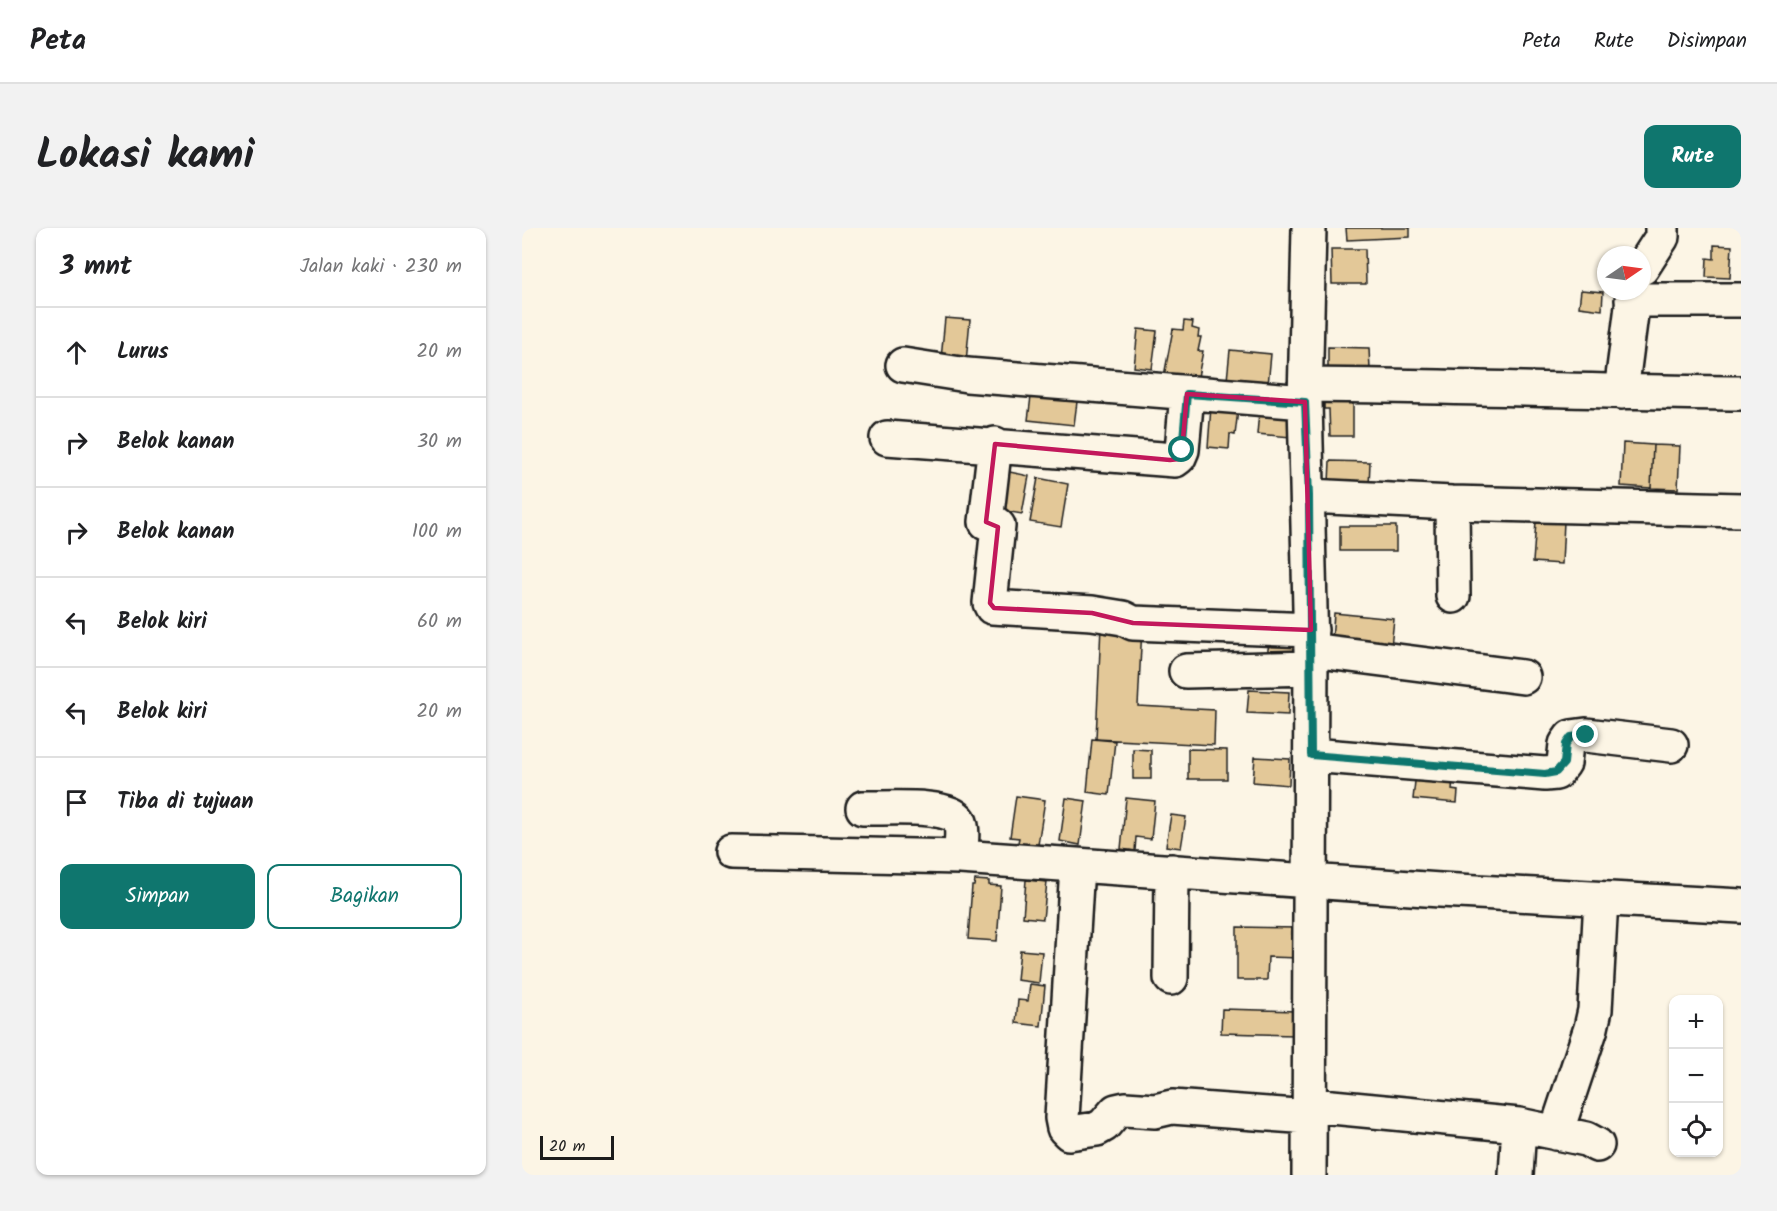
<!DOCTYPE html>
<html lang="id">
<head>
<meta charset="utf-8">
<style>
  body { margin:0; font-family:Kalam,sans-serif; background:#f2f2f2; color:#202124 }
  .controls { position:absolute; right:18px; bottom:18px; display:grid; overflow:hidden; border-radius:12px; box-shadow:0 2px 4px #0004 }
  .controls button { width:54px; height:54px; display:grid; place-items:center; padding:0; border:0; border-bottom:2px solid #e0e0e0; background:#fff; color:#202124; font:30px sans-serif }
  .compass { position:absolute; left:1075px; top:18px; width:54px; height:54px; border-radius:50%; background:#fff; box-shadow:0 2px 4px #0004; rotate:77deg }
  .scale { position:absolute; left:18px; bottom:15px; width:74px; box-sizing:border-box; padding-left:6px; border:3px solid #1c1c1c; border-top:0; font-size:16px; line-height:21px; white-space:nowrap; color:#1c1c1c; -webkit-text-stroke:4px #fcf5e5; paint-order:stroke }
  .stop { position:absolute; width:18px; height:18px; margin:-14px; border:4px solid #0f766e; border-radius:50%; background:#fff }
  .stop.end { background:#0f766e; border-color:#fff; box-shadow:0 2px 6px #0008 }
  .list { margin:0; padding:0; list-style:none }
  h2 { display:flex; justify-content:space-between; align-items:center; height:78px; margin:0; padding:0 24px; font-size:26px }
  h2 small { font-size:20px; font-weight:400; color:#757577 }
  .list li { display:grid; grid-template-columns:39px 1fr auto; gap:18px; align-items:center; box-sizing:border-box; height:90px; padding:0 24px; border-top:2px solid #e0e0e0 }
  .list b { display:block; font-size:22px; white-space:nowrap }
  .list em { font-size:20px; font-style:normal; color:#757577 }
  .actions { display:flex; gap:12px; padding:18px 24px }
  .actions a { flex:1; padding:14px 0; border:2px solid #0f766e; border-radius:12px; text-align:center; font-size:21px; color:#0f766e }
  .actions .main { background:#0f766e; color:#fff }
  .icon { flex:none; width:33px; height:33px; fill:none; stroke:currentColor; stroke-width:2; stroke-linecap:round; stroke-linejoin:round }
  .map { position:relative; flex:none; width:1219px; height:947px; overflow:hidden; border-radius:12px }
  header { display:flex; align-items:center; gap:36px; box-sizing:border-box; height:84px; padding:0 30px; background:#fff; border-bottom:2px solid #e0e0e0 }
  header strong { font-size:28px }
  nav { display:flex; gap:33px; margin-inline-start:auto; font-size:21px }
  .intro { display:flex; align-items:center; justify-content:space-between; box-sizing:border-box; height:144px; padding:0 36px }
  h1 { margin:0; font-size:42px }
  .button { padding:15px 27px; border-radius:12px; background:#0f766e; color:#fff; font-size:21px; font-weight:700 }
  main { display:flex; gap:36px; padding:0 36px }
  aside { flex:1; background:#fff; border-radius:12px; box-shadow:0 2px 4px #0004 }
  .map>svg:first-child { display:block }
  .building { fill:#e3c898; stroke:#1c1c1c; stroke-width:1.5 }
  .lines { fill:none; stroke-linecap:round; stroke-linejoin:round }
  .minor-casing { stroke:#1c1c1c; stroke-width:38 }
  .minor { stroke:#fcf5e5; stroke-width:33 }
  .route { stroke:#0f766e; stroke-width:8 }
  .marked { fill:none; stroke:#c2185b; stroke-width:4.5; stroke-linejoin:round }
</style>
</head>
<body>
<header>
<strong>Peta</strong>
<nav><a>Peta</a><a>Rute</a><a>Disimpan</a></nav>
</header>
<div class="intro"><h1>Lokasi kami</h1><a class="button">Rute</a></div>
<main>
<aside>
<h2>3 mnt<small>Jalan kaki · 230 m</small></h2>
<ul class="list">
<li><svg class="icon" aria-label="ahead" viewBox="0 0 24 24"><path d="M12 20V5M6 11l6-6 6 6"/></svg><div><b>Lurus</b></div><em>20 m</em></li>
<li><svg class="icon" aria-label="right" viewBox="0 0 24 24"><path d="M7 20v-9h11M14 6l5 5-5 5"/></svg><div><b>Belok kanan</b></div><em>30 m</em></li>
<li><svg class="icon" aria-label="right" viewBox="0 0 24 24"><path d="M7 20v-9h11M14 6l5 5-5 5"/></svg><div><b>Belok kanan</b></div><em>100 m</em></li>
<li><svg class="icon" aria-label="left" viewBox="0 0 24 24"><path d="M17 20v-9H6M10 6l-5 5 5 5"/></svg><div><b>Belok kiri</b></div><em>60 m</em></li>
<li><svg class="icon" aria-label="left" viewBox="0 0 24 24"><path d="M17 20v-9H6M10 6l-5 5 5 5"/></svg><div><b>Belok kiri</b></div><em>20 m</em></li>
<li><svg class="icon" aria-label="arrive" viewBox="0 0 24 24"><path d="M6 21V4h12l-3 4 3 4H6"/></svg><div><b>Tiba di tujuan</b></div></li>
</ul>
<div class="actions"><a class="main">Simpan</a><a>Bagikan</a></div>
</aside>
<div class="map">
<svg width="1219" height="947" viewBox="0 0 1219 947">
  <rect width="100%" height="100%" fill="#fcf5e5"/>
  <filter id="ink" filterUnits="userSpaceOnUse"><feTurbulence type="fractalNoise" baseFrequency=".0167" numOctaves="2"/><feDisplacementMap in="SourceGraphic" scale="12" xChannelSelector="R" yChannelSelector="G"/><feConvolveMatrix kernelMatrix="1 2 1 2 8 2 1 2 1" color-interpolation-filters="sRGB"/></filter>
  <g filter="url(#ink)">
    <path class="building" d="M824,0H888V9L825,12Z
      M1192,17L1210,18L1208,50L1184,49L1185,30L1192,31Z
      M809,21H843L844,56H810Z
      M1059,62L1081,64L1080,82L1057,79Z
      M423,90L448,92L444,134L419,131Z
      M662,93L671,94L670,100L677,102L676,109H679L676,123H681L675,154L642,148L651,101L661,102Z
      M616,101L635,103L630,141L612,139Z
      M806,119L847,120L848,142H806Z
      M708,122L749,126L746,157L705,152Z
      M510,161L556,166L552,197L506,192Z
      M802,166H831V208H808L807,181H802Z
      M689,179L716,182L713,207L708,206L707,221L686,219Z
      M737,184L771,187L769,209L735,206Z
      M1101,215L1131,217L1129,260L1099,258Z
      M1131,217L1158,218L1156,261L1129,260Z
      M808,233L848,234L847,258L807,255Z
      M483,243L507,248L500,286L476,282Z
      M516,250L546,256L539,299L508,294Z
      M1027,292L1042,293L1040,336L1011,334L1014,294L1026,295Z
      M818,298H874V323H818Z
      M812,385L872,391L869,419L810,413Z
      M579,398L620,399L616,478L693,482L692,517L574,511Z
      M749,405L778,410L773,437L744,432Z
      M727,462L767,464L766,487L725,485Z
      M570,511L593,513L587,567L565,564Z
      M611,521L629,522V551H611Z
      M666,521L705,522V551H666Z
      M733,529L768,531L767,557L731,554Z
      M894,545L931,548L930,562L936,563L935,575L891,571Z
      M494,568L523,572L515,623L495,619L497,610L488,609Z
      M544,570L564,573L558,617L538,613Z
      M604,570L633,573L629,611L614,609L613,623L599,621Z
      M649,587L664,589L659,620L644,618Z
      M453,652L467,653V657L479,658L475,713L446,711L450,658H452Z
      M504,652L525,654L521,691L501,689Z
      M715,699L779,700L778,730L746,729L745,752H715Z
      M498,722L520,724L517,755L495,752Z
      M508,756L523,758L519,798L494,795L496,772L506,773Z
      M700,781L773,783V807L699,805Z"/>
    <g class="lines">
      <defs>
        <path id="minor" d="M787,0L783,174L789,422L787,947
          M1120,40L1140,9V0
          M1110,72H1219
          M381,137L445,147L783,174
          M784,157C929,158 1074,164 1219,165
          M1099,164L1112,63
          M365,210L653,232L657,229L660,222L665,166
          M473,216L464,294L474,296L476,298L468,375L470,379L570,385L601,390L611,395L789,402
          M787,268L930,275L1219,282
          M930,275L931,368
          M789,422L1001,449
          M664,443L789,440
          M789,527L1023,546L1034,545L1042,535L1044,516L1049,509L1064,507L1149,517
          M341,580C360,581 426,575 437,592C442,601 439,618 438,629
          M209,624L438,629L918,662L1219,678
          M555,638L540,890L542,900L547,905L575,901L582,897L594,883L603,881L633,883L650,879L788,889
          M649,750L650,643
          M789,877L997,897L1064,911L1075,917
          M1034,905L1069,800L1073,782L1079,671
          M994,947L997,897"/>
      </defs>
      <use href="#minor" class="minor-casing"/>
      <use href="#minor" class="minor"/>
    </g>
  </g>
  <g class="lines" filter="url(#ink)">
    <path class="route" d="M660,222L665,166L783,174L787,268L789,527L1023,546L1034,544L1042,535L1044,516L1049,509L1064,507"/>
  </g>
  <path class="marked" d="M665,166L783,174L789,402L611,395L570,385L472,380L468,375L476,299L464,294L473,216L648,232L657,231L660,222Z"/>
</svg>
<div class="controls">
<button>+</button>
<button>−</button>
<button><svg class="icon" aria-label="locate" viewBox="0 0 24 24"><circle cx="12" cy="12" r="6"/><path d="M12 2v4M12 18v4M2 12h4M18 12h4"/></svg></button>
</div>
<svg class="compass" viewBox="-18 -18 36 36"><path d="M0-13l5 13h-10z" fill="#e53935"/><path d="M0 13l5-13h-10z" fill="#757577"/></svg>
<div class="scale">20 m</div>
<div class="stop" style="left:660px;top:222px"></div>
<div class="stop end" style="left:1064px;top:507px"></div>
</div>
</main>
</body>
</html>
